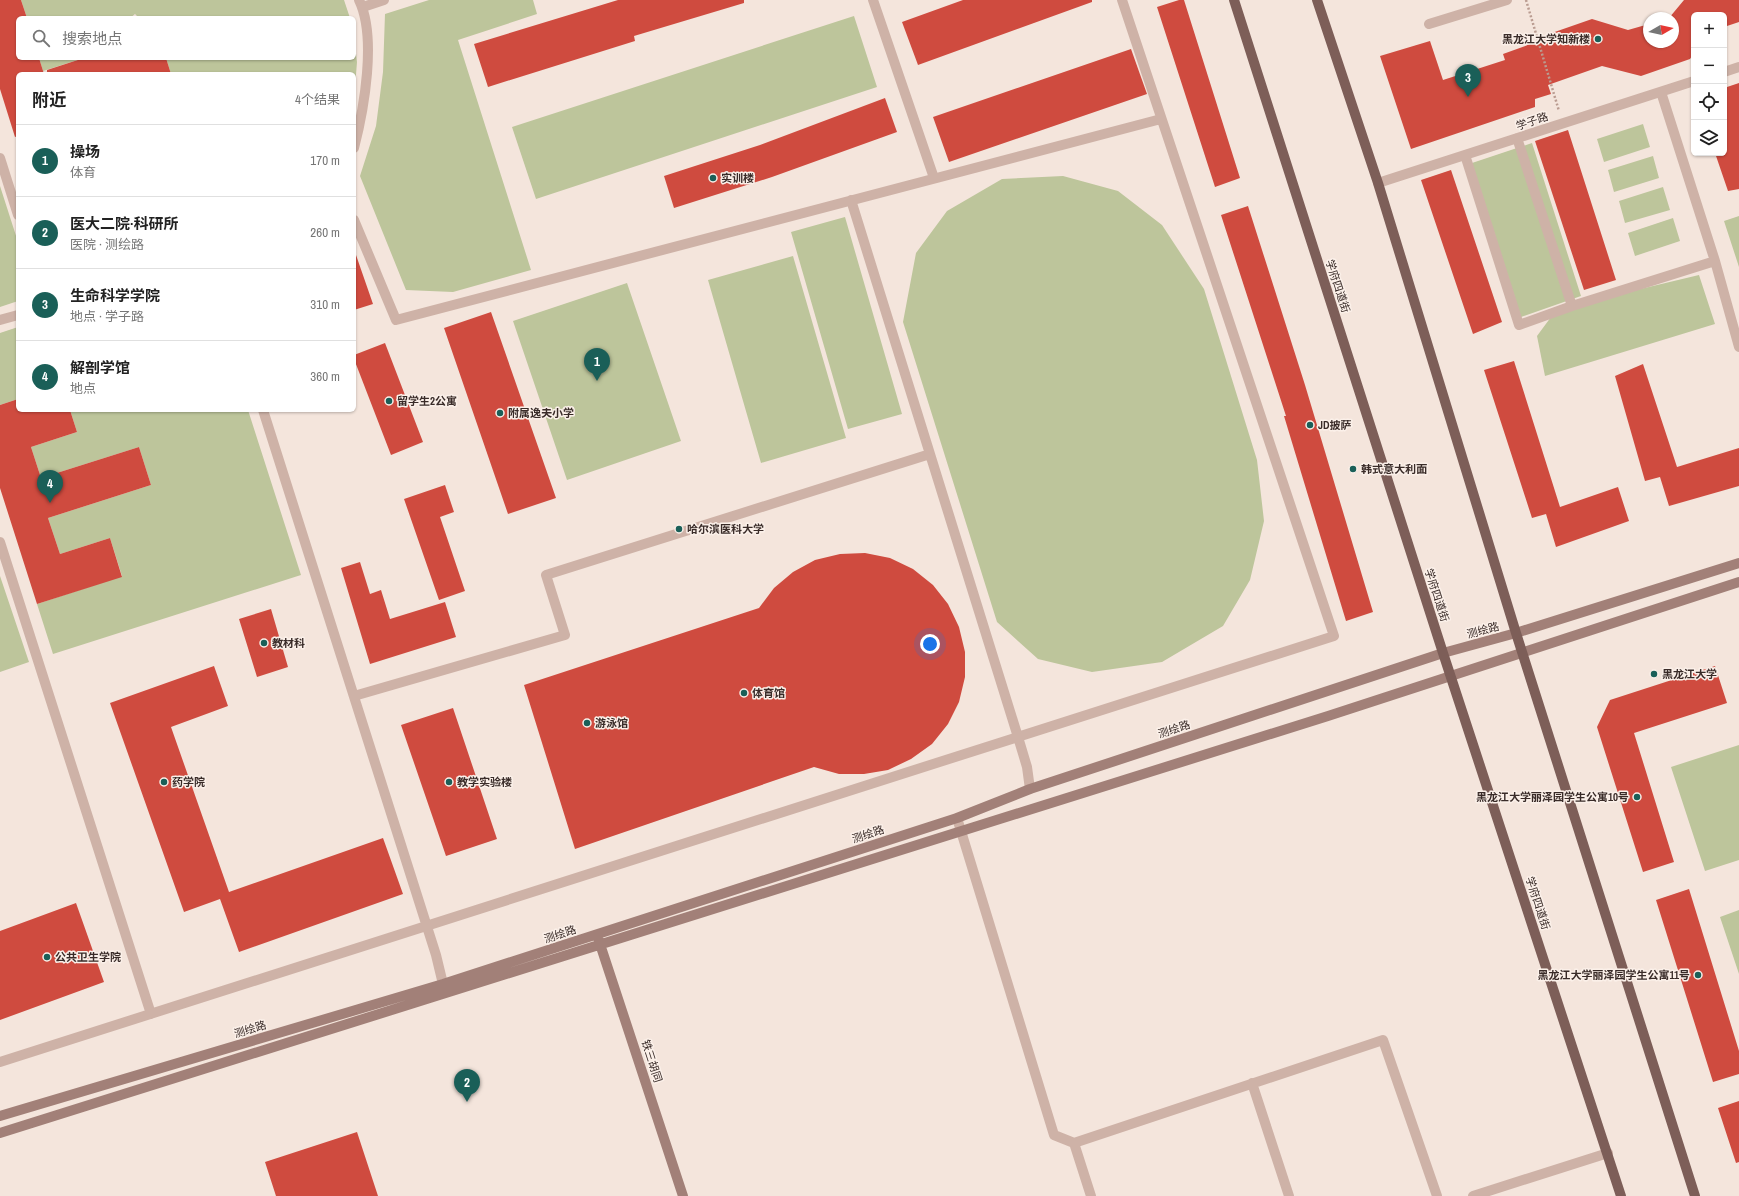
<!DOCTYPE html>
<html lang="zh">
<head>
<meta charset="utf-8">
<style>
  body { margin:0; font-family:"Archivo Narrow","Noto Sans SC",sans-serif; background:#f6f6f6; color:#222 }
  .controls { position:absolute; right:12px; top:12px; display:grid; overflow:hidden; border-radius:6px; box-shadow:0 1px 3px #0004 }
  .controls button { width:36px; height:36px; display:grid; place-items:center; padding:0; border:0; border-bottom:1px solid #e0e0e0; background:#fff; color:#222; font:20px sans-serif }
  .compass { position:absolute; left:1643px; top:12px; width:36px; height:36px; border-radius:50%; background:#fff; box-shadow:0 1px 3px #0004; rotate:81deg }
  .you { position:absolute; left:930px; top:644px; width:14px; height:14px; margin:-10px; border:3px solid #fff; border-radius:50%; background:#1a73e8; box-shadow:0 0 0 6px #1a73e833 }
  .badge { display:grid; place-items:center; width:26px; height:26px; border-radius:50%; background:#1a5f58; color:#fff; font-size:13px; font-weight:700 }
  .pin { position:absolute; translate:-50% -33px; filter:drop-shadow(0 1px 2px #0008) }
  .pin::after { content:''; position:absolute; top:21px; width:14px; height:12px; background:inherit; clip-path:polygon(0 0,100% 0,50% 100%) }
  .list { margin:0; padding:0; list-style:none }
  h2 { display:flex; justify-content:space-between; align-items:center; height:52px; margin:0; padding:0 16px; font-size:17px }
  h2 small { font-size:13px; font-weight:400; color:#767676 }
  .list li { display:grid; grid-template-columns:26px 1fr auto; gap:12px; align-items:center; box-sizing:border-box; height:72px; padding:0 16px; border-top:1px solid #e0e0e0 }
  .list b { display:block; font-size:15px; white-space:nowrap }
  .list p { margin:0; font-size:13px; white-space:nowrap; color:#767676 }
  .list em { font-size:13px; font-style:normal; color:#767676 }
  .icon { flex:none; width:22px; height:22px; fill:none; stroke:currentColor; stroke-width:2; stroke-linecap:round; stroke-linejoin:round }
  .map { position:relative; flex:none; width:1739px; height:1196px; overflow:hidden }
  .search { position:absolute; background:#fff; box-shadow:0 1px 3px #0004; left:16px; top:16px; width:340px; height:44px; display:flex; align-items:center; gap:10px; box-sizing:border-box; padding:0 14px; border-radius:6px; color:#767676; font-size:15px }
  .panel { position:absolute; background:#fff; box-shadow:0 1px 3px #0004; left:16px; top:72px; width:340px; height:340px; border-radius:6px }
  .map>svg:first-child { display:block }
  .green { fill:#bdc59b }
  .building { fill:#cf4b3f }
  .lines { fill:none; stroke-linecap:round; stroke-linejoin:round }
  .path { stroke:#ba9c91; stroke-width:2.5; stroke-dasharray:2 2; stroke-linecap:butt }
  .street { stroke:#ceb2a7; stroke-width:10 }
  .secondary { stroke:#a28078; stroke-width:10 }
  .primary { stroke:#7d5e58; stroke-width:10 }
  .poi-dot { fill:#1a5f58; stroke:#fbf0e9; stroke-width:1.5 }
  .labels { text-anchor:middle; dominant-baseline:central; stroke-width:3; stroke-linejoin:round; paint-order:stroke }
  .poi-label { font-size:11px; font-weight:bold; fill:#392b28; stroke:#fbf0e9; text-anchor:start }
  .street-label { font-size:11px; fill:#392b28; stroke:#fbf0e9 }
</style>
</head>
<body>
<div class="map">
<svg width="1739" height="1196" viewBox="0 0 1739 1196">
  <rect width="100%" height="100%" fill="#f4e5dc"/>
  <path class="green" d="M21,0H344L350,18H139L135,14L130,18H27Z
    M429,0H533L537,14L458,40L531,270L453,292L406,290L360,176L376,126L383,72L385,14Z
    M854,16L877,87L536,199L512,127Z
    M354,37L357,62L354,100V74H171L166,58H354Z
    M39,58H84L43,71Z
    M1643,124L1650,147L1604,162L1597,139Z
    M1532,143L1581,296L1521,317L1472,163Z
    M1653,156L1659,178L1614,192L1608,170Z
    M1063,176L1118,191L1162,225L1204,289L1257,460L1264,521L1250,580L1223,626L1162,662L1092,672L1038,659L997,622L903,322L916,253L947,211L1002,179Z
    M0,186L18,242V301L0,307Z
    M1663,187L1670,210L1625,223L1619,201Z
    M1739,216V267L1724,221Z
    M845,217L902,414L848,429L791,232Z
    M1673,218L1680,241L1635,256L1628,233Z
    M793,256L846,438L761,463L708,280Z
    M1699,275L1715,324L1545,376L1537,336L1551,317L1565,307Z
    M627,283L681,441L567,480L513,321Z
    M18,327V399L0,405V333Z
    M70,410H248L301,575L53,654L37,604L122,576L110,538L60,554L48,518L151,485L139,447L41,478L31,447L77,432Z
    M0,576L29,662L0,672Z
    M1739,745V860L1705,871L1671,767Z
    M1739,910V974L1720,917Z"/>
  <path class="building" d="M0,0H21L27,18H18V58H39L44,74H18V136L15,137L0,89Z
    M618,0H744V3L634,36L635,41L488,87L474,44Z
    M963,0H1092V2L918,65L902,22Z
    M1179,0H1184L1240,178L1215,187L1157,7Z
    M1684,0H1739V22L1724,27V15H1694V53L1690,59L1641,76L1602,66L1548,85L1551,94L1535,99V107L1411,149L1380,56L1430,41L1443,80L1505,60L1503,54L1547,38L1546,35L1592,19L1628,30L1649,24V42H1673V18H1669Z
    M1131,49L1147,94L949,162L933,117Z
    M84,58H166L171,74H47V70Z
    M1739,83V189L1728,191L1715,153H1724V88Z
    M885,98L897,132L772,177L674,208L664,176L760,145Z
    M1568,130L1616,280L1584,290L1535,141Z
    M1451,170L1502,322L1473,334L1421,180Z
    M1248,206L1305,385L1373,612L1346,621L1284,416H1286L1221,215Z
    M356,255L373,304L354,310V256Z
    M491,312L556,498L508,514L444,328Z
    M385,343L423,442L391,455L354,359V355Z
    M1514,361L1560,507L1618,487L1629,521L1556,547L1546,514L1532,518L1484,370Z
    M1643,364L1677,467L1739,448V486L1669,506L1660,477L1645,481L1615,376Z
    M18,399V410H70L77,432L31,447L41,478L139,447L151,485L48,518L60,554L110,538L122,577L37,604L0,488V405Z
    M445,485L454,512L440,517L465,591L439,600L404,499Z
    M865,553L890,558L913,569L933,585L948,604L959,627L965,652V677L959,702L948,724L932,744L911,759L888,770L864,774H839L814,767L575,849L524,685L759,608L774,588L793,572L815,560L840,554Z
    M360,562L370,594L381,590L390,619L445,602L456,637L370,664L341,568Z
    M271,609L288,667L257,677L239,619Z
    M214,666L228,706L171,727L229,892L383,838L403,894L239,952L220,899L184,912L110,703Z
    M1715,666L1727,703L1634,733L1674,862L1643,872L1597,727L1610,700Z
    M453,708L497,839L446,856L401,725Z
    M1689,889L1739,1051V1074L1713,1082L1656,900Z
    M76,903L104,982L0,1020V931Z
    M1739,1101V1162L1736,1163L1718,1108Z
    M357,1132L378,1196H276L265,1162Z"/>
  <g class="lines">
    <path class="path" d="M1526,0L1559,111"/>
    <path class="street" d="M873,0L934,178
      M363,7L384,0
      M1429,24L1507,0
      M1724,72L1739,67
      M354,148C364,109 377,37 359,0
      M1465,155L1519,325L1572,306L1517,138
      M0,158L18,215
      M1378,183L1694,81
      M851,200L1018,737L1027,767L1030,789
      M354,220L396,320L1161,119
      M1715,261L1739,347
      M1572,306L1715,261L1661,92
      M0,320L18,315
      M263,410L436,955L443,984
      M0,542L151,1014
      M354,696L565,635L546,575L930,454
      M957,818L1054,1135L1074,1143L1091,1196
      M0,1062L1334,636L1122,0
      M1252,1083L1289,1196
      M1074,1143L1383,1040L1437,1196
      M1473,1196L1608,1153"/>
    <path class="secondary" d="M598,938L683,1196
      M0,1116L443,984L957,818L1030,789L1443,653L1516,633L1739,563
      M0,1133L1328,716L1739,582"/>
    <path class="primary" d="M1234,0L1443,653L1621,1196
      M1317,0L1378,183L1516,633L1695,1196"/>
  </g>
  <g class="poi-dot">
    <circle cx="1598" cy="39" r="4"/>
    <circle cx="713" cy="178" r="4"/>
    <circle cx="389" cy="401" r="4"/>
    <circle cx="500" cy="413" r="4"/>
    <circle cx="1310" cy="425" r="4"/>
    <circle cx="1353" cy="469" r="4"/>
    <circle cx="679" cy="529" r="4"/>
    <circle cx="264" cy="643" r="4"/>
    <circle cx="1654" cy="674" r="4"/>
    <circle cx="744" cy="693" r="4"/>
    <circle cx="587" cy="723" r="4"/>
    <circle cx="164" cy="782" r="4"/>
    <circle cx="449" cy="782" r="4"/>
    <circle cx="1637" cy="797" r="4"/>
    <circle cx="47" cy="957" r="4"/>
    <circle cx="1698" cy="975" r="4"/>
  </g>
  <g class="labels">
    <g class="poi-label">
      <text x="1590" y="39" text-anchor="end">黑龙江大学知新楼</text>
      <text x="721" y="178">实训楼</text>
      <text x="397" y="401">留学生2公寓</text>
      <text x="508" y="413">附属逸夫小学</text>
      <text x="1318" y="425">JD披萨</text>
      <text x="1361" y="469">韩式意大利面</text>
      <text x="687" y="529">哈尔滨医科大学</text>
      <text x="272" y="643">教材科</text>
      <text x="1662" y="674">黑龙江大学</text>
      <text x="752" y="693">体育馆</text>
      <text x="595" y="723">游泳馆</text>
      <text x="172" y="782">药学院</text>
      <text x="457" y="782">教学实验楼</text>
      <text x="1629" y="797" text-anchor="end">黑龙江大学丽泽园学生公寓10号</text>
      <text x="55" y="957">公共卫生学院</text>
      <text x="1690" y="975" text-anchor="end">黑龙江大学丽泽园学生公寓11号</text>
    </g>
    <g class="street-label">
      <text transform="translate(1532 121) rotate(-18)">学子路</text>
      <text transform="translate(1338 286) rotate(72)">学府四道街</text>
      <text transform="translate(1437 595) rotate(72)">学府四道街</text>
      <text transform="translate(1483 630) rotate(-15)">测绘路</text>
      <text transform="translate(1174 729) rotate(-18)">测绘路</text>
      <text transform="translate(868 834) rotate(-18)">测绘路</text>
      <text transform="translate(1538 903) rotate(72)">学府四道街</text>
      <text transform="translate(560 934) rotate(-18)">测绘路</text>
      <text transform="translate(250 1029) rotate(-17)">测绘路</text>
      <text transform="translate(652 1061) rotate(72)">铁三胡同</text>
    </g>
  </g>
</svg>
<div class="controls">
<button>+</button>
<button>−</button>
<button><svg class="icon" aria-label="locate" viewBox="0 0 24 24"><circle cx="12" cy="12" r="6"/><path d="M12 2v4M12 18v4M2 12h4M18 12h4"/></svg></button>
<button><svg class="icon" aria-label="layers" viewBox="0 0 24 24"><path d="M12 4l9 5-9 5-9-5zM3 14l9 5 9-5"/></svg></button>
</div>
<svg class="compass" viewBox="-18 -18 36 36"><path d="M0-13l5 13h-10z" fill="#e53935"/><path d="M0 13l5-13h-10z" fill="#767676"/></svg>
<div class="you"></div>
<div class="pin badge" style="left:597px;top:381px">1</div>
<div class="pin badge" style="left:467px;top:1102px">2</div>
<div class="pin badge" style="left:1468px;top:97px">3</div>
<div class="pin badge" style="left:50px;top:503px">4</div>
<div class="search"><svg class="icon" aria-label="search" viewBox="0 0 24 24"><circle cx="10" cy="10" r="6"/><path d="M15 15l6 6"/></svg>搜索地点</div>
<section class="panel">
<h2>附近<small>4个结果</small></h2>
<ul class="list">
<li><span class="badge">1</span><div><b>操场</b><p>体育</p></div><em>170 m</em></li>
<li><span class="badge">2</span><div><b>医大二院·科研所</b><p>医院 · 测绘路</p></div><em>260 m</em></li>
<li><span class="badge">3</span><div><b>生命科学学院</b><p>地点 · 学子路</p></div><em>310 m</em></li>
<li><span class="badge">4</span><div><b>解剖学馆</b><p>地点</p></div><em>360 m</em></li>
</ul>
</section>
</div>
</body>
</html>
